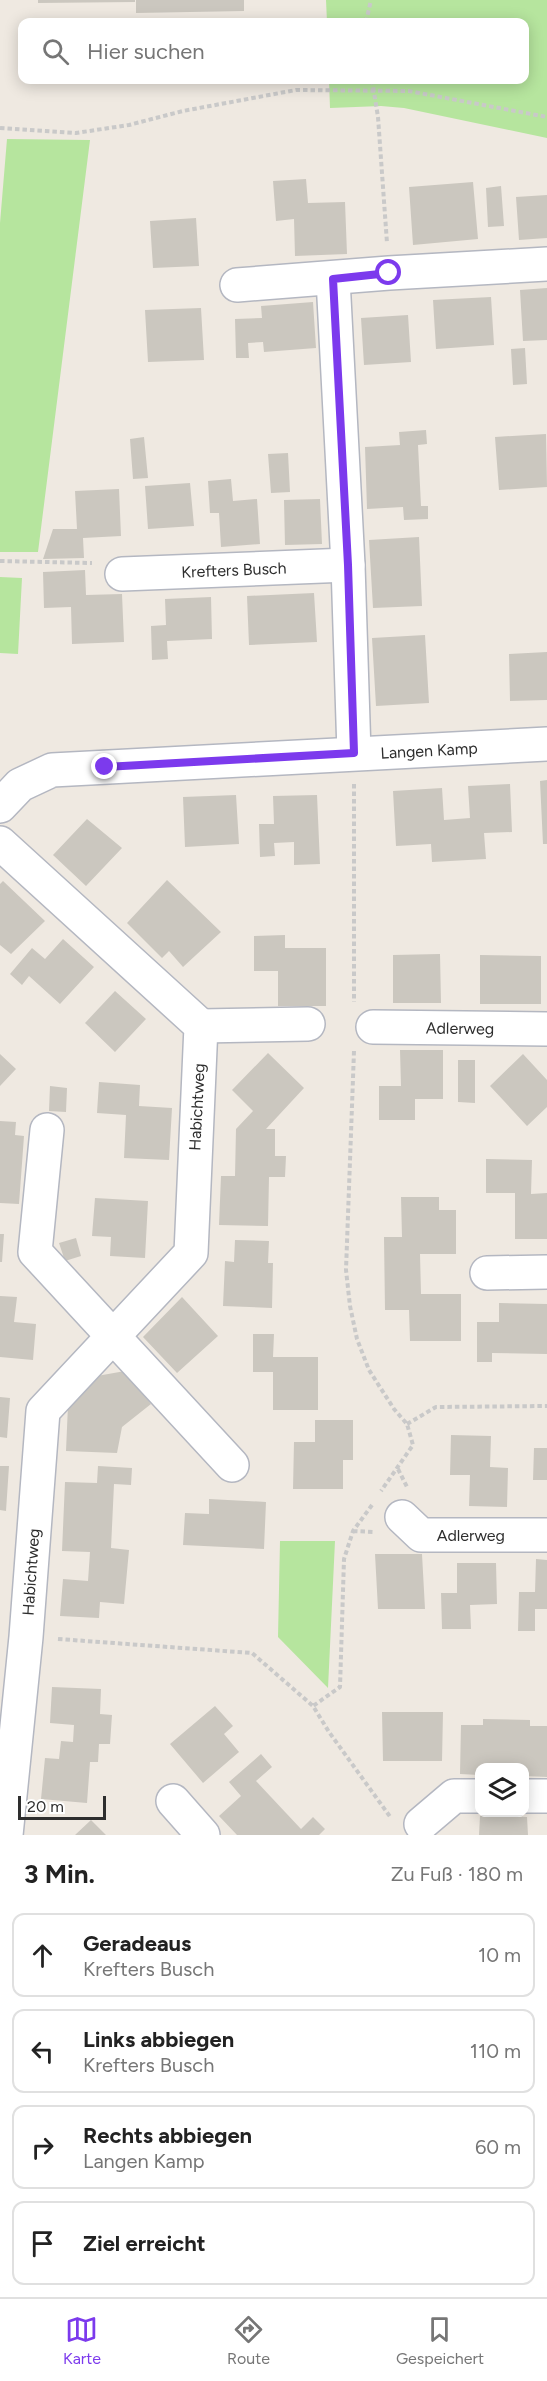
<!DOCTYPE html>
<html lang="de">
<head>
<meta charset="utf-8">
<style>
  body { margin:0; font-family:Figtree,sans-serif; background:#f2f2f2; color:#222 }
  .controls { position:absolute; right:18px; bottom:18px; display:grid; overflow:hidden; border-radius:12px; box-shadow:0 3px 15px #0003 }
  .controls button { width:54px; height:54px; display:grid; place-items:center; padding:0; border:0; border-bottom:2px solid #e0e0e0; background:#fff; color:#222; font:30px sans-serif }
  .scale { position:absolute; left:18px; bottom:15px; width:88px; box-sizing:border-box; padding-left:6px; border:3px solid #2e2e2e; border-top:0; font-size:16px; line-height:21px; white-space:nowrap; color:#2e2e2e; -webkit-text-stroke:4px #fff; paint-order:stroke }
  .stop { position:absolute; width:18px; height:18px; margin:-14px; border:4px solid #7c3aed; border-radius:50%; background:#fff }
  .stop.end { background:#7c3aed; border-color:#fff; box-shadow:0 2px 6px #0008 }
  .list { margin:0; padding:0; list-style:none }
  h2 { display:flex; justify-content:space-between; align-items:center; height:78px; margin:0; padding:0 24px; font-size:26px }
  h2 small { font-size:20px; font-weight:400; color:#767676 }
  .list li { display:grid; grid-template-columns:39px 1fr auto; gap:18px; align-items:center; box-sizing:border-box; height:84px; margin:0 12px 12px; padding:0 12px; border:2px solid #e0e0e0; border-radius:12px }
  .list b { display:block; font-size:22px; white-space:nowrap }
  .list p { margin:0; font-size:20px; white-space:nowrap; color:#767676 }
  .list em { font-size:20px; font-style:normal; color:#767676 }
  .icon { flex:none; width:33px; height:33px; fill:none; stroke:currentColor; stroke-width:2; stroke-linecap:round; stroke-linejoin:round }
  .map { position:relative; flex:none; width:547px; height:1835px; overflow:hidden }
  .search { position:absolute; background:#fff; box-shadow:0 3px 15px #0003; left:18px; right:18px; top:18px; height:66px; display:flex; align-items:center; gap:15px; box-sizing:border-box; padding:0 21px; border-radius:12px; color:#767676; font-size:22px }
  .sheet { height:462px; background:#fff }
  nav { display:flex; justify-content:space-around; align-items:center; box-sizing:border-box; height:84px; border-top:2px solid #e0e0e0; background:#fff; font-size:16px; color:#767676 }
  nav a { display:grid; justify-items:center; gap:3px }
  nav .on { color:#7c3aed }
  .map>svg:first-child { display:block }
  .green { fill:#b6e59e }
  .building { fill:#cbc7bf }
  .lines { fill:none; stroke-linecap:round; stroke-linejoin:round }
  .street-casing { stroke:#b4b7c1; stroke-width:36 }
  .path { stroke:#c9c9c9; stroke-width:4; stroke-dasharray:4.5 3; stroke-linecap:butt }
  .street { stroke:#fff; stroke-width:33 }
  .route { stroke:#7c3aed; stroke-width:8 }
  .labels { text-anchor:middle; dominant-baseline:central; stroke-width:4.5; stroke-linejoin:round; paint-order:stroke }
  .street-label { font-size:16px; fill:#2e2e2e; stroke:#fff }
</style>
</head>
<body>
<div class="map">
<svg width="547" height="1835" viewBox="0 0 547 1835">
  <rect width="100%" height="100%" fill="#efe9e1"/>
  <path class="green" d="M326,0H547V138L404,108L381,106L330,108L329,80H524V22H327Z
    M7,139L90,140L38,552H0V223Z
    M0,577L22,578L18,654L0,653Z
    M280,1541H335L328,1688L278,1637Z"/>
  <path class="building" d="M38,0H135V2L38,3Z
    M136,0H244V11L136,13Z
    M306,179L308,203L345,202L347,254L295,256L294,219L276,221L273,181Z
    M473,182L478,239L413,245L409,187Z
    M501,186L504,226L488,227L486,188Z
    M547,195V238L519,240L516,197Z
    M196,218L199,266L153,268L150,221Z
    M547,288V340L523,341L520,290Z
    M491,297L494,345L436,349L433,300Z
    M313,302L316,348L264,352L263,342L248,343L249,358H236L235,319L262,318L261,306Z
    M201,308L204,360L148,362L145,310Z
    M408,315L411,362L364,365L361,318Z
    M525,348L527,384L513,385L511,349Z
    M426,430L427,444L418,445L421,506H428V519L404,520L403,507L367,509L365,447L400,445L399,432Z
    M546,434L547,487L499,490L495,437Z
    M144,437L148,478L133,479L130,439Z
    M288,453L290,492L271,493L268,454Z
    M231,479L233,501L257,499L260,544L221,547L219,513H210L208,481Z
    M190,483L194,526L148,529L145,486Z
    M119,489L121,536L83,538L84,558L43,559L53,529H77L75,491Z
    M320,499L322,544L285,545L284,500Z
    M419,537L422,606L373,608L369,540Z
    M85,570L86,595L122,594L124,642L72,644L71,607L44,608L43,572Z
    M314,593L317,642L249,645L247,596Z
    M211,597L212,639L167,641L168,659L152,660L151,626L166,625L165,599Z
    M425,635L429,703L376,706L372,638Z
    M547,652V700L510,701L509,654Z
    M547,780V844H543L540,781Z
    M510,784L512,832L484,833L486,859L432,862L431,844L396,846L393,791L442,788L444,820L470,818L468,786Z
    M236,795L239,844L185,847L183,797Z
    M317,795L320,864L294,865V842L274,843L275,856L260,857L259,824H274L273,796Z
    M87,819L122,848L86,886L53,855Z
    M167,880L221,932L183,967L169,951L162,958L127,923Z
    M3,881L45,921L11,954L0,945V884Z
    M285,935V948H326V1006H278V971H254V936Z
    M63,939L94,967L60,1004L29,976L22,985L10,974L32,948L45,959Z
    M440,954L441,1003H393V955Z
    M480,955L541,956V1004H480Z
    M115,991L146,1019L115,1052L85,1023Z
    M400,1050H443V1099H415V1120H379V1086H401Z
    M268,1053L304,1088L266,1129H275V1156H286L285,1177H269L268,1226L219,1225L221,1176H235L236,1129L253,1111L232,1090Z
    M0,1054L16,1069L0,1086Z
    M523,1054L547,1080V1107L527,1126L490,1086Z
    M458,1060H475V1103L458,1102Z
    M99,1082L140,1085L139,1106L172,1108L169,1160L124,1158L126,1115L97,1113Z
    M50,1086L67,1088L66,1112L49,1111Z
    M0,1121L16,1122L15,1135L24,1136L19,1204L0,1203Z
    M486,1159L532,1160L531,1194L547,1193V1239H515V1193H486Z
    M401,1197H439V1210H456V1254H420L421,1294H461V1341H410L409,1310H385L384,1237H402Z
    M95,1198L148,1201L145,1258L110,1256L111,1237L92,1236Z
    M0,1234H4L2,1262H0Z
    M76,1238L81,1256L65,1261L59,1243Z
    M235,1240L269,1241L268,1263H273L272,1308L223,1306L225,1261L234,1262Z
    M0,1296L17,1297L14,1322L36,1324L33,1360L0,1357Z
    M182,1297L218,1336L177,1373L143,1337Z
    M499,1303L547,1304V1354L492,1353V1362H477V1322H499Z
    M253,1334H274L273,1357H318V1410H273V1372H253Z
    M125,1371L151,1404L122,1427L117,1453L66,1451L68,1405L97,1376Z
    M0,1397L10,1398L7,1438L0,1437Z
    M315,1420H353V1460H343V1489H293L294,1442H315Z
    M451,1435L491,1436L490,1467L508,1468L507,1507L469,1506L470,1475H450Z
    M534,1448H547V1480H533Z
    M0,1466H9L6,1511L0,1510Z
    M98,1466L132,1468L131,1485L114,1484L111,1548L129,1550L124,1604L100,1602L99,1618L60,1616L63,1579L88,1581L90,1552L62,1551L65,1482L97,1483Z
    M209,1499L266,1502L264,1549L183,1545L185,1513L209,1514Z
    M375,1554H422L425,1609H378Z
    M536,1559L547,1560V1609H535V1631H518L519,1592H535Z
    M457,1563H496L497,1604L470,1605L471,1629H442L441,1593H457Z
    M52,1687L101,1689L100,1714L112,1715L110,1744H99L98,1762H90L87,1803L41,1799L45,1758L59,1759L61,1741L73,1742L74,1725L50,1723Z
    M215,1706L233,1726L224,1734L239,1752L203,1783L170,1744Z
    M382,1712H443L442,1761H383Z
    M483,1719L530,1720V1726H547V1777L525,1776V1767H517V1764H495V1767H480V1775L460,1774L461,1725H483Z
    M261,1754L272,1767L256,1781L301,1829L313,1817L325,1829L319,1835H237L219,1816L241,1796L229,1782Z
    M480,1816L527,1817L528,1835H479Z
    M91,1820L106,1835H75Z"/>
  <g class="lines">
    <defs>
      <g id="street">
        <path d="M333,279L348,565L354,753"/>
        <path d="M237,285L389,273L547,264"/>
        <path id="s1" d="M122,574L348,565"/>
        <path id="s2" d="M0,806L20,785L52,770L547,744"/>
        <path d="M0,843L201,1026L191,1253L43,1411L26,1637L6,1835"/>
        <path d="M201,1026L308,1024"/>
        <path id="s3" d="M373,1027L547,1029"/>
        <path d="M47,1130L35,1252L232,1465"/>
        <path d="M487,1273L547,1272"/>
        <path id="s4" d="M402,1517L421,1535H547"/>
        <path d="M524,1796H547"/>
        <path d="M173,1801L203,1835"/>
        <path d="M421,1824L454,1796H480"/>
      </g>
    </defs>
    <use href="#street" class="street-casing"/>
    <path class="path" d="M366,22L371,0
      M372,80L378,117L387,243
      M0,128L76,133L129,125L183,111L296,90L409,91L547,117
      M0,561L92,563
      M354,784V1002
      M354,1051L346,1270L350,1306L357,1339L369,1370L394,1409L407,1424L413,1445L381,1491
      M407,1424L436,1407L547,1406
      M398,1469L407,1487
      M372,1505L353,1531L344,1559L340,1687L313,1706L329,1732L391,1818
      M353,1531L374,1532
      M58,1639L252,1653L313,1706"/>
    <use href="#street" class="street"/>
  </g>
  <g class="lines">
    <path class="route" d="M105,767L354,753L348,565L333,279L389,273"/>
  </g>
  <g class="labels">
    <g class="street-label">
      <text stroke="none"><textPath href="#s1" startOffset="112">Krefters Busch</textPath></text>
      <text stroke="none"><textPath href="#s2" startOffset="442">Langen Kamp</textPath></text>
      <text stroke="none"><textPath href="#s3" startOffset="87">Adlerweg</textPath></text>
      <text transform="translate(197 1107) rotate(-87)">Habichtweg</text>
      <text stroke="none"><textPath href="#s4" startOffset="76">Adlerweg</textPath></text>
      <text transform="translate(31 1572) rotate(-86)">Habichtweg</text>
    </g>
  </g>
</svg>
<div class="controls">
<button><svg class="icon" aria-label="layers" viewBox="0 0 24 24"><path d="M12 4l9 5-9 5-9-5zM3 14l9 5 9-5"/></svg></button>
</div>
<div class="scale">20 m</div>
<div class="stop" style="left:389px;top:273px"></div>
<div class="stop end" style="left:105px;top:767px"></div>
<div class="search"><svg class="icon" aria-label="search" viewBox="0 0 24 24"><circle cx="10" cy="10" r="6"/><path d="M15 15l6 6"/></svg>Hier suchen</div>
</div>
<section class="sheet">
<h2>3 Min.<small>Zu Fuß · 180 m</small></h2>
<ul class="list">
<li><svg class="icon" aria-label="ahead" viewBox="0 0 24 24"><path d="M12 20V5M6 11l6-6 6 6"/></svg><div><b>Geradeaus</b><p>Krefters Busch</p></div><em>10 m</em></li>
<li><svg class="icon" aria-label="left" viewBox="0 0 24 24"><path d="M17 20v-9H6M10 6l-5 5 5 5"/></svg><div><b>Links abbiegen</b><p>Krefters Busch</p></div><em>110 m</em></li>
<li><svg class="icon" aria-label="right" viewBox="0 0 24 24"><path d="M7 20v-9h11M14 6l5 5-5 5"/></svg><div><b>Rechts abbiegen</b><p>Langen Kamp</p></div><em>60 m</em></li>
<li><svg class="icon" aria-label="arrive" viewBox="0 0 24 24"><path d="M6 21V4h12l-3 4 3 4H6"/></svg><div><b>Ziel erreicht</b></div></li>
</ul>
</section>
<nav>
<a class="on"><svg class="icon" aria-label="map" viewBox="0 0 24 24"><path d="M3 6l6-2 6 2 6-2v14l-6 2-6-2-6 2zM9 4v14M15 6v14"/></svg>Karte</a>
<a><svg class="icon" aria-label="directions" viewBox="0 0 24 24"><path d="M12 3l9 9-9 9-9-9zM9 14v-3h6M13 9l2 2-2 2"/></svg>Route</a>
<a><svg class="icon" aria-label="saved" viewBox="0 0 24 24"><path d="M7 4h10v16l-5-4-5 4z"/></svg>Gespeichert</a>
</nav>
</body>
</html>
